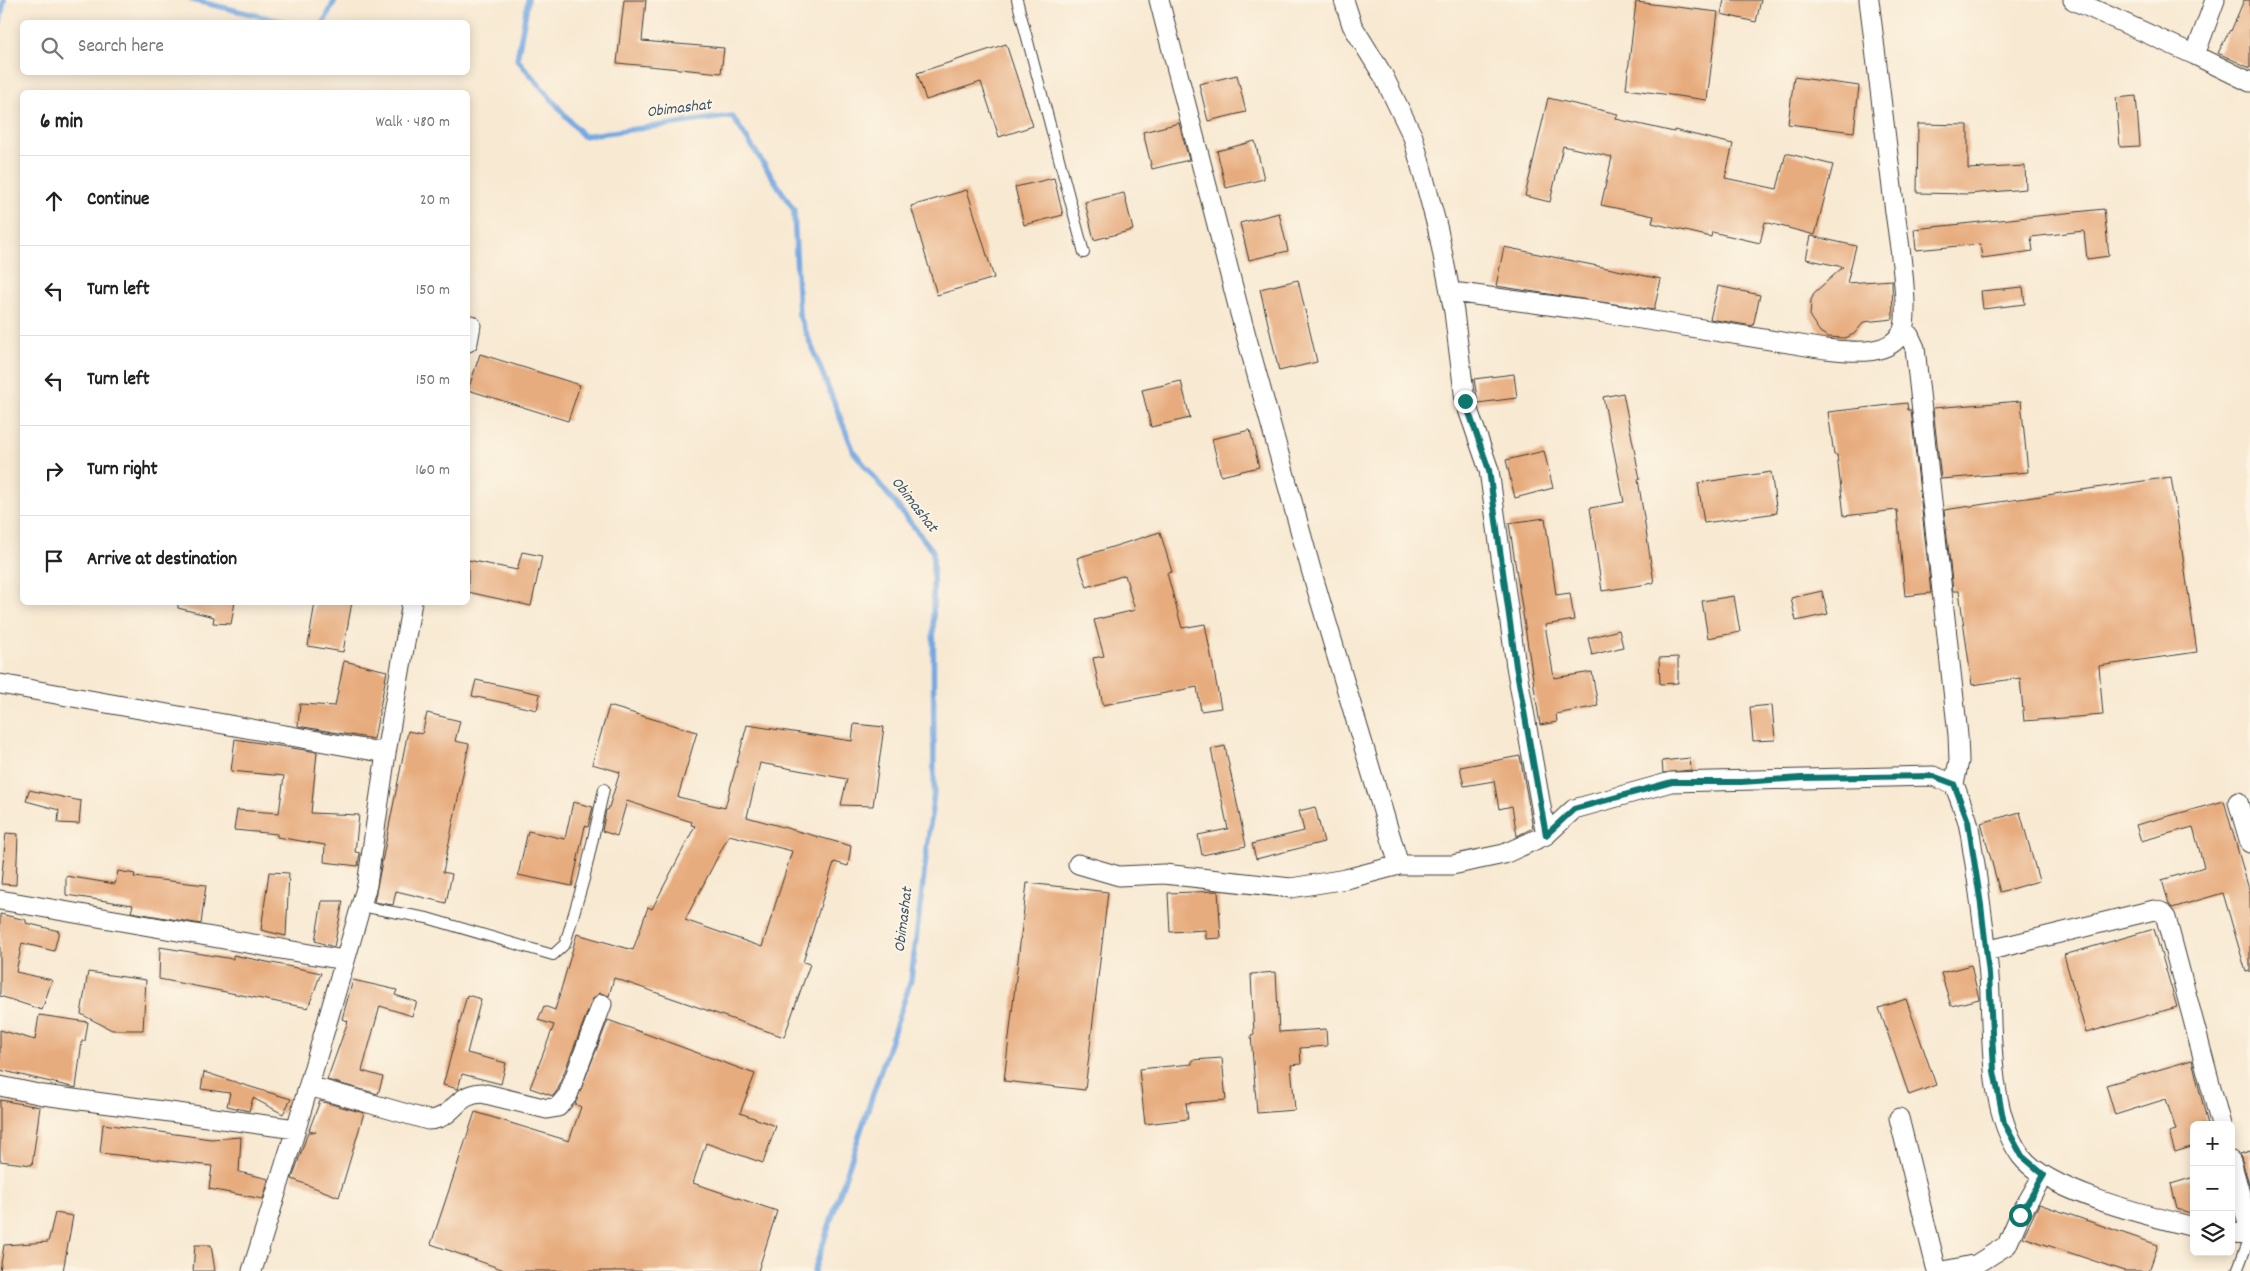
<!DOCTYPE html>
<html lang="en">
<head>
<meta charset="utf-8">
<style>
  body { margin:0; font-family:Dekko,sans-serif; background:#f2f2f2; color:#222 }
  .controls { position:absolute; right:15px; bottom:15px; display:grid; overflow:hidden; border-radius:8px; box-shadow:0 2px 12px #0003 }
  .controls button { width:45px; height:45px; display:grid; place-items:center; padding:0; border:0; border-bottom:1px solid #e0e0e0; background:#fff; color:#222; font:25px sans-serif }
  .stop { position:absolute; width:15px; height:15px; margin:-11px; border:4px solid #0f766e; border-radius:50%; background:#fff }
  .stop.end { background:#0f766e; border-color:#fff; box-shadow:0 1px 5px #0008 }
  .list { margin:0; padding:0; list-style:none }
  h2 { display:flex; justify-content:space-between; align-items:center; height:65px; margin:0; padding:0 20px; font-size:21px }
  h2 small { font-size:16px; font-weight:400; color:#767676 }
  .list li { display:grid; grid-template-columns:32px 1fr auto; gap:15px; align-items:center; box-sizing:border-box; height:90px; padding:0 20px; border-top:1px solid #e0e0e0 }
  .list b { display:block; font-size:19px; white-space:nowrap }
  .list em { font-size:16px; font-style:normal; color:#767676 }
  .icon { flex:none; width:28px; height:28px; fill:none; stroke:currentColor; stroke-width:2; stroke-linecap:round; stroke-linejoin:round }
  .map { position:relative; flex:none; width:2250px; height:1271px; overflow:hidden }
  .search { position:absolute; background:#fff; box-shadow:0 2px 12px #0003; left:20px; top:20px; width:450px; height:55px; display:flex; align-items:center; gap:12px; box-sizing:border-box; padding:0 18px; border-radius:8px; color:#767676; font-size:19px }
  .panel { position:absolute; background:#fff; box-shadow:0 2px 12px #0003; left:20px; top:90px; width:450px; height:515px; border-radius:8px }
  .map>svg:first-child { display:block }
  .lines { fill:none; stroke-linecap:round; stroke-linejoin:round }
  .stream { stroke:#76a9e2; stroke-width:5.5 }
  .building { fill:#e7ac7e; fill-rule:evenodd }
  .lane-casing { stroke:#3d3b37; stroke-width:12 }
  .street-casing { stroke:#3d3b37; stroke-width:21 }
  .lane { stroke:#fff; stroke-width:10 }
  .street { stroke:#fff; stroke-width:19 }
  .route { stroke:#0f766e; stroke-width:6 }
  .labels { text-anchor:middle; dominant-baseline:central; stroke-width:4; stroke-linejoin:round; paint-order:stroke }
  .water-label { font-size:16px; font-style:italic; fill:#40546b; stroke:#fcf5e5 }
</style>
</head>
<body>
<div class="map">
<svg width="2250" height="1271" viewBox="0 0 2250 1271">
  <rect width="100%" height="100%" fill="#fcf5e5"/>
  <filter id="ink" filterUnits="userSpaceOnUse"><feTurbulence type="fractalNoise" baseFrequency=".02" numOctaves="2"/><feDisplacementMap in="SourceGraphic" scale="10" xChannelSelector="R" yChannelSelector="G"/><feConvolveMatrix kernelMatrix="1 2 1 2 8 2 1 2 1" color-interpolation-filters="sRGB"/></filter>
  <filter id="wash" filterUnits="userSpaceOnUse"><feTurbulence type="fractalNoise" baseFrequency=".0096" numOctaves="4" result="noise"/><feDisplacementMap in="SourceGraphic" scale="20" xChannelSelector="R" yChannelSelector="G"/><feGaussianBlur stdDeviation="1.12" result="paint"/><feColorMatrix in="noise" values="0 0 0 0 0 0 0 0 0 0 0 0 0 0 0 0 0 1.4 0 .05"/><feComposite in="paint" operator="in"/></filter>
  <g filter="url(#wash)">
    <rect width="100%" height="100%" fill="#f8e9d2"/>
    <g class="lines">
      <path class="stream" d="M192,0L285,22
        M528,0L517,59L583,136L732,116L794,210L799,315L854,452L933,551L934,792L911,980L814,1271
        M0,22L4,0
        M324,22L335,0"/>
    </g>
    <g id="blocks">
      <path class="building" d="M624,0H646L642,41L724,48L721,73L617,63Z
        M1724,0H1761L1756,22L1721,14Z
        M2244,0H2250V68L2218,53L2230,30L2231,31Z
        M1636,2L1718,12L1707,100L1626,89Z
        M1006,44L1033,126L999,137L981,82L926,100L917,73Z
        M1237,75L1246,112L1208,121L1199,84Z
        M1794,77L1859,86L1854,132L1788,124Z
        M2136,96L2140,146L2120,147L2116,98Z
        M1548,98L1618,114L1616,119L1674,132V130L1733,144L1725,178L1777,189L1786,153L1833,165L1815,235L1765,222L1760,243L1712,232L1711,237L1652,223L1654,216L1601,205L1612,157L1563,146L1550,202L1525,196Z
        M1179,123L1189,160L1152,169L1143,132Z
        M1918,124L1968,125V169L2025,166L2026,189L1968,194L1917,193Z
        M1255,141L1264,179L1226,188L1217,151Z
        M1054,178L1063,215L1024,225L1015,187Z
        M967,190L994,278L937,295L911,206Z
        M1124,193L1133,230L1094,240L1085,202Z
        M2104,209L2109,256L2087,259L2084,231L2031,237L2033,251L1982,258L1980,244L1916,250L1914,229Z
        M1279,213L1288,251L1249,260L1240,223Z
        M1811,236L1856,246L1847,283L1892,280L1893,319L1864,322L1854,334L1845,338L1828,337L1820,332L1810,317L1811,300L1815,292L1843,267L1806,259Z
        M1504,247L1661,279L1654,310L1496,286Z
        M1298,280L1317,362L1279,371L1260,289Z
        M1718,286L1760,295L1753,326L1710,319Z
        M2023,287L2025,304L1983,309L1981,291Z
        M480,354L580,385L568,421L468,390Z
        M1514,374L1517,398L1478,403L1474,379Z
        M1181,381L1190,418L1151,427L1142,390Z
        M1623,393L1640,479H1638L1654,583L1602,591L1590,508L1624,502L1603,397Z
        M2021,401L2028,472L1941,479L1933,408Z
        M1907,403L1908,410H1911L1931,593L1905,596L1897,510L1844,516L1837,455H1834L1828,412Z
        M1250,430L1259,467L1221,476L1212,439Z
        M1544,451L1553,488L1515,498L1506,460Z
        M1771,472L1777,513L1704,523L1698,483Z
        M2171,477L2197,652L2099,666L2103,715L2024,721L2020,678L1972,685L1959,591H1953L1944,510Z
        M1545,518L1556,595L1570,593L1574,620L1545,625L1554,678L1592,672L1598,706L1556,714L1557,722L1540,725L1509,523Z
        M1160,532L1172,572L1167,573L1182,628L1205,624L1221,708L1201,711L1197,687L1103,705L1093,658L1104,656L1094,620L1135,610L1125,575L1087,587L1077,558Z
        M522,552L542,556L531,606L468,592V560L517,570Z
        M1822,591L1828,614L1796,621L1791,598Z
        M1734,596L1740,632L1708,638L1702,601Z
        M178,602H235L231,624L213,623L214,617L178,608Z
        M315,602H352L343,652L308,646Z
        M1619,630L1623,647L1592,655L1588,638Z
        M1678,657V683L1660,684L1659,658Z
        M344,661L387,671L374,739L298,726L300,704L335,706Z
        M476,680L540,694L537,710L472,696Z
        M1772,705L1775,740L1753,741L1750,707Z
        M609,706L697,732L678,797L725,808L747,725L852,741L854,724L884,727L873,806L841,805L847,779L760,763L747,817L851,846L848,866L834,862L803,962L810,964L784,1037L614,978L609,996L600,993L592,1000L558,1089L553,1096L530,1088L554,1025L538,1020L544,1006L555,1010L577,934L633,950L648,907L652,909L695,826L691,825L692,822L627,801L617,836L602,831L606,810H608L620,772L592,764ZM729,835L792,851L762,947L685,920Z
        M427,713L460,721L455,741L469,744L443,872L452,874L446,903L396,891L393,905L374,902L408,731L422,734Z
        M235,739L317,752L311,813L359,815L355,852L360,853L358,866L324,862L325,845L277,837V834L234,830L237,810L279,813L284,776L231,771Z
        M1225,746L1246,846L1202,855L1198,835L1228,829L1211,749Z
        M1520,756L1533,828L1517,836L1512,806L1499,809L1494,781L1464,786L1460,767Z
        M1690,758L1691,770L1663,773L1662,761Z
        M29,790L81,801L79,824L58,823L59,810L26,801Z
        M2224,801L2250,893V971L2246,972L2223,893L2172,908L2169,904L2162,880L2204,867L2193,827L2141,841L2136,825Z
        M573,802L593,807L588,827L585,826L572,886L518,875L528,831L565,839Z
        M1315,807L1324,842L1256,859L1252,844L1304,831L1299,811Z
        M2020,812L2039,881L2000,892L1981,823Z
        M6,833L18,834L16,885L1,884Z
        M118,871L135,874L134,877L206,885L201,924L131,912L133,905L66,895V876L115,884Z
        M269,872L289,873L286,936L261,930Z
        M1027,883L1108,892L1085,1090L1004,1081Z
        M1218,891L1221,938L1206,939V930L1170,932L1168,893Z
        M322,901H343L334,947L315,941Z
        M0,914L26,920V923L59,931L54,951L22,943L16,972L52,980L42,1010L0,996Z
        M2154,929L2177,1007L2086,1033L2064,955Z
        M160,947L233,959V955L321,973L308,1008L159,979Z
        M1971,965L1979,999L1951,1006L1941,973Z
        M88,972L146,980L143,1030H112L81,1014Z
        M1276,972L1279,1032L1326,1029L1327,1046L1300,1048L1301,1064L1291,1065L1295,1110L1257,1113L1251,1035L1254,1034L1251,974Z
        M353,980L397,990L395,995L417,1002L412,1016L380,1006L362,1071L383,1077L378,1094L327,1080L348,1021L342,1019Z
        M467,995L481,999L467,1053L506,1063L501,1084L462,1074L458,1089L443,1085Z
        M1906,999L1936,1085L1909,1095L1879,1008Z
        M39,1015L88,1022L85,1041H82L76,1088L0,1070V1030L35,1040Z
        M608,1020L755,1074L740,1113L776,1126L763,1163L706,1143L693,1183L777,1211L758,1271H507L431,1244L475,1112L569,1141L581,1107L575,1104Z
        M1222,1058L1226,1100L1186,1103L1188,1119L1145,1124L1139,1069L1192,1064V1060Z
        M2192,1060L2208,1125H2194V1146L2175,1152L2169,1132L2176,1130L2166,1099L2115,1115L2106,1085Z
        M204,1072L254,1088L291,1099L283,1114L253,1098L249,1111L227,1106L230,1093L201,1089Z
        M0,1100L40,1107L32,1165L0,1161Z
        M320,1101L364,1113L339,1197L292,1179L308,1132H316L309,1130Z
        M103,1124L211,1139L241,1137L239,1172L269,1179L263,1199L209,1189L212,1166L100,1153Z
        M2250,1151V1188L2240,1154Z
        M2194,1177V1214L2177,1209L2171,1184Z
        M2039,1204L2158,1245L2149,1271H2124L2023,1237Z
        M55,1213L73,1216L63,1271H0L4,1245L48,1242Z
        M195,1245H211L215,1271H193Z"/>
    </g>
  </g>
  <g filter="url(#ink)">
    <use href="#blocks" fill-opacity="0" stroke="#3d3b37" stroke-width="1"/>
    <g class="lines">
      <defs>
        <path id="lane" d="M1017,0L1084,253
          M360,906L427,918L553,955L565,944L584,879L604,789
          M2237,1271L2250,1237"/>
        <path id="street" d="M1159,0L1239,310L1312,573L1399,865
          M1344,0L1352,25L1384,77L1413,137L1438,230L1454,312L1465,401L1489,470L1516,666L1546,835
          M2073,0L2195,55L2250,82
          M2195,55L2215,0
          M1460,293L1592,311L1825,349C1849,351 1888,358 1902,332C1911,316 1898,234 1895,212C1886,141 1878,71 1869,0
          M1902,332L1909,335L1915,348L1958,735L1959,761L1954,784
          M468,342L471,325
          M0,684L386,753
          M2238,802L2250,843
          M1078,864L1119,876L1164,874L1291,888L1346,879L1399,865H1452L1504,854L1546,835L1574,809L1671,782L1933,776L1954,784C1958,795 1963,807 1967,819C1971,833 1972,849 1975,864C1980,901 1986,938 1989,976C1993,1031 1987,1109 2021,1156C2048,1192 2150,1216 2194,1227
          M0,900L344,960
          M1986,951L2154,910L2161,912L2166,918L2221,1125
          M0,1086L43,1095L296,1129
          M309,1086L428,1120C455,1119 454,1094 482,1093L547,1109L558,1107L568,1095L602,1004
          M1899,1118L1937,1271
          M2231,1161L2250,1231
          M2231,1233L2250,1234
          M252,1271L296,1129L367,885L386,753L412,602
          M1944,1271L1977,1264L2007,1245L2020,1215L2043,1175"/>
      </defs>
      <use href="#lane" class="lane-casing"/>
      <use href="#street" class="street-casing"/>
      <use href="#lane" class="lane"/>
      <use href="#street" class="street"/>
    </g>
  </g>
  <g class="lines" filter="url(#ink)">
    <path class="route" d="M1465,401L1489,470L1516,666L1546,835L1574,809L1672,782H1741L1801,778L1933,776L1954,784L1968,821L1981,905L1989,974L1994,1071L2004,1123L2022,1156L2044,1175L2020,1215"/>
  </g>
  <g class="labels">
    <g class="water-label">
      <text transform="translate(679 109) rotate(-7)">Obimashat</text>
      <text transform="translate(914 505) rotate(52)">Obimashat</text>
      <text transform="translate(904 920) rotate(-83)">Obimashat</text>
    </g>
  </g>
</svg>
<div class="controls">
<button>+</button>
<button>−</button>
<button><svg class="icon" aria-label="layers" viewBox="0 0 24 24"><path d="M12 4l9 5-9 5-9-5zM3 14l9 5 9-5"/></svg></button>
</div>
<div class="stop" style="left:2020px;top:1215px"></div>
<div class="stop end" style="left:1465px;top:401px"></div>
<div class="search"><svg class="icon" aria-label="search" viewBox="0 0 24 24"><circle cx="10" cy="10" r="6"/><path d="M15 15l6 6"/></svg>Search here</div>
<section class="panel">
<h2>6 min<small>Walk · 480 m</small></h2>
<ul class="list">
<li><svg class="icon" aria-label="ahead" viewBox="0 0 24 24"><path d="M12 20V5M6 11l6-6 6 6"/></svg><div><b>Continue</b></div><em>20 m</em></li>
<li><svg class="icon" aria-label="left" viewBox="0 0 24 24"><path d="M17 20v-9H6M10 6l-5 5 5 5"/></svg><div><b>Turn left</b></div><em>150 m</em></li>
<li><svg class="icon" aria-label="left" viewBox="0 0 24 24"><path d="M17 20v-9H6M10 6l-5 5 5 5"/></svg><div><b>Turn left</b></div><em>150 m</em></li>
<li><svg class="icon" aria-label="right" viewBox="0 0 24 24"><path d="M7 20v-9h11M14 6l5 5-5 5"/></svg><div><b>Turn right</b></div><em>160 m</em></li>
<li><svg class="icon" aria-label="arrive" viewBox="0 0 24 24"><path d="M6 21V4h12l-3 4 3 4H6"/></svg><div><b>Arrive at destination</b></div></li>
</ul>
</section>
</div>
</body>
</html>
